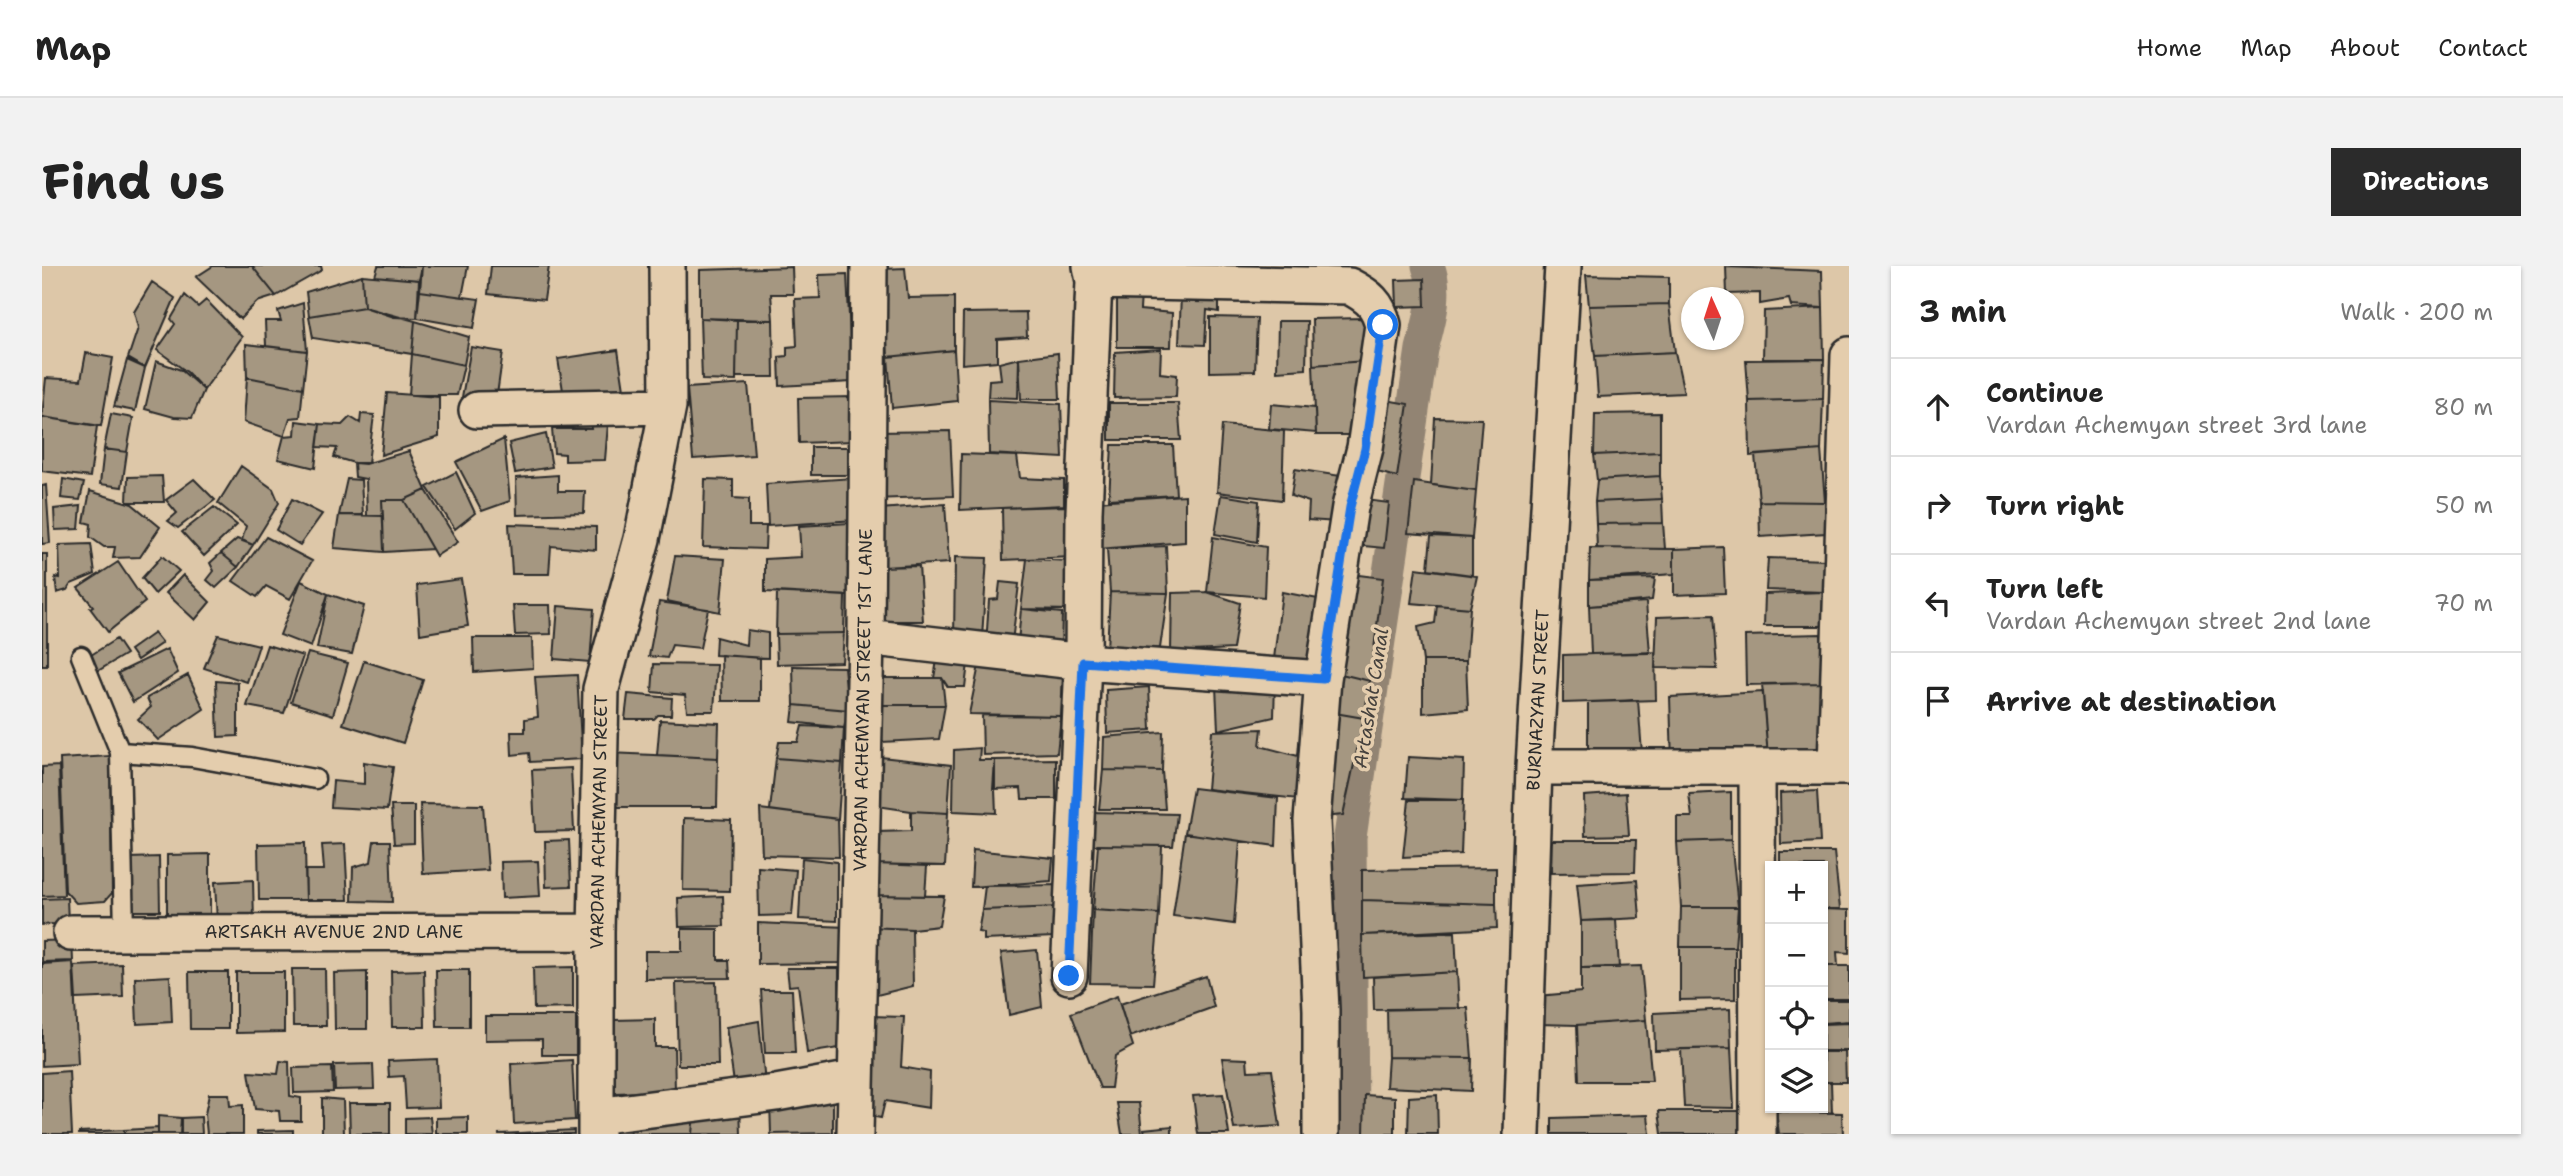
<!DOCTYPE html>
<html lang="en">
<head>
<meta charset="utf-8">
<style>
  body { margin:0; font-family:"Shantell Sans",sans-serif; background:#f2f2f2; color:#222 }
  .controls { position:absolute; right:21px; bottom:21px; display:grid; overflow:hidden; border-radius:0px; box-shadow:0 2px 5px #0004 }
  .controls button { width:63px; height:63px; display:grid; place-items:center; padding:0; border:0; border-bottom:2px solid #e0e0e0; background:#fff; color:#222; font:35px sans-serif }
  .compass { position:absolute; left:1639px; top:21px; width:63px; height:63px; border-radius:50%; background:#fff; box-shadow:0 2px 5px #0004; rotate:357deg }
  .stop { position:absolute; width:21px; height:21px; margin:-16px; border:5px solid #1a73e8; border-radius:50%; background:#fff }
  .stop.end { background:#1a73e8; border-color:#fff; box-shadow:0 2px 7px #0008 }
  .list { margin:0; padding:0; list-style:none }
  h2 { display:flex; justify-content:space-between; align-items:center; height:91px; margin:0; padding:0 28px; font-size:30px }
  h2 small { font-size:23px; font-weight:400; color:#767676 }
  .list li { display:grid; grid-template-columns:46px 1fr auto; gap:21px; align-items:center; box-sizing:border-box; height:98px; padding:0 28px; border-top:2px solid #e0e0e0 }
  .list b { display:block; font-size:26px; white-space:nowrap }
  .list p { margin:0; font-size:23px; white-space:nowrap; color:#767676 }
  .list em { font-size:23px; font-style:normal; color:#767676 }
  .icon { flex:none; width:38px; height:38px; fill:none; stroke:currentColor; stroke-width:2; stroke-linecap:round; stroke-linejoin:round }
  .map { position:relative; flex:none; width:1807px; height:868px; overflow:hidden; border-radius:0px }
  header { display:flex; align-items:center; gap:42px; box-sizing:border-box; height:98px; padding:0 35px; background:#fff; border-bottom:2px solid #e0e0e0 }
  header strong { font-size:33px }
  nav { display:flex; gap:38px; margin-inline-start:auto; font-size:24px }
  .intro { display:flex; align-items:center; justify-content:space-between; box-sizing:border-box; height:168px; padding:0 42px }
  h1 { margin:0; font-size:49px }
  .button { padding:18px 32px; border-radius:0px; background:#2b2b2b; color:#fff; font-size:24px; font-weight:700 }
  main { display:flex; gap:42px; padding:0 42px }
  aside { flex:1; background:#fff; border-radius:0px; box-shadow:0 2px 5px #0004 }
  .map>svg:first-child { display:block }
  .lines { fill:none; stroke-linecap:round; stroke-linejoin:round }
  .canal { stroke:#928473; stroke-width:33 }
  .building { fill:#a59781; stroke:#2b2b2b; stroke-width:2 }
  .service-casing { stroke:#2b2b2b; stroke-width:23 }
  .minor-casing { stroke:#2b2b2b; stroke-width:40 }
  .service { stroke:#e4cdad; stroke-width:18 }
  .minor { stroke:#e4cdad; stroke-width:35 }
  .route { stroke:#1a73e8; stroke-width:9 }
  .labels { text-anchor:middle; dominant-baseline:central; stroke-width:7; stroke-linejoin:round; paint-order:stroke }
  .street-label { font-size:18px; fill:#2b2b2b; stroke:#e4cdad }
  .water-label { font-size:19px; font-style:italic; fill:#45413d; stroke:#e4cdad }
</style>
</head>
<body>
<header>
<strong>Map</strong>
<nav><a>Home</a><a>Map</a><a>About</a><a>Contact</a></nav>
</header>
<div class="intro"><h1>Find us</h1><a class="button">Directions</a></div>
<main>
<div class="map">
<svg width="1807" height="868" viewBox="0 0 1807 868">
  <rect width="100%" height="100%" fill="#ddc7a8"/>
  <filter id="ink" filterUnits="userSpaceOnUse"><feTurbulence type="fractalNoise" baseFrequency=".0143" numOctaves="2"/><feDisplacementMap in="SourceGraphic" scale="14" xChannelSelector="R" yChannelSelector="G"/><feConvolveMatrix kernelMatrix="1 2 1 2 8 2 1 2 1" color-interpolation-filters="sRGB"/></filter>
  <g filter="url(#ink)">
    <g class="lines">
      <path class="canal" d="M1310,868L1308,571L1380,83C1387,56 1397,26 1386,0"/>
    </g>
    <path class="building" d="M171,0H210L234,30L215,36L198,53L154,11Z
      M210,0H279L280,4L234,30Z
      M336,0H380L377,14L333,10Z
      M380,0H426L420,31L378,25Z
      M449,0H507L502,34L446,28Z
      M750,1L751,28H729L731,54L658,52V4Z
      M1684,1L1780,5L1781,42L1749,40L1747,33L1718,38V27L1685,28Z
      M863,2L866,32L912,31V84L846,91L840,3Z
      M805,8L810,116L738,120L737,91L745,90V81L755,80L753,33L778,32L777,9Z
      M320,9L322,41L267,50L264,26Z
      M320,9L377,14L375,52L352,51L322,41Z
      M1544,9L1627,11V38L1547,40Z
      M1382,13L1383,40L1355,41L1354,14Z
      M110,16L133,32L103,102L86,92L96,62L92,46Z
      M378,25L437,33L432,62L375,52Z
      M1099,27L1098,44L1130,47L1129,81H1075V32Z
      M143,29L156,41L164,34L200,71L162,124L145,106L115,84L133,58L129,53Z
      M1139,29L1177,32V46L1165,44L1163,79L1137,78Z
      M261,37L265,85L224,80L223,55H239L236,45Z
      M1627,38L1633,86L1553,90L1547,40Z
      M322,41L373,55L370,88L271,72L267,50Z
      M1781,42L1782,93H1721L1722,45Z
      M984,46L985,71L955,73V95L920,98L921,47Z
      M1168,51L1215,52L1213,105L1168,106Z
      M658,52L695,54L694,115L660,114Z
      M1324,52L1323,95L1271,99L1270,53Z
      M695,54H731L732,111H694Z
      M373,55L427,71L422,99L370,88Z
      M1236,55H1265L1264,103L1235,105Z
      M204,78L265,85L261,122L205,111Z
      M429,81L461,86L454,136L420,131Z
      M1119,83L1118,107L1135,109L1134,131L1072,132L1073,86Z
      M576,84L582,123L522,131L516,93Z
      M912,84L915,135L850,142L846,91Z
      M1633,86L1642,127L1556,131L1553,90Z
      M44,87L71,92L59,160L0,151L4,112L39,114Z
      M1016,87L1018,133H979L977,92Z
      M370,88L422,99L415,129H367Z
      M977,92L976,132L946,131L947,114L959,113L957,97Z
      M1782,93L1781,133L1707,135L1704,94Z
      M85,94L103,102L93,145L72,141Z
      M114,95L139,104L162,124L150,152L132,151L103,143Z
      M1323,95L1312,169H1274L1271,99Z
      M205,111L261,122L258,151L248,152L242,170L202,156Z
      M706,118L712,189L651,193L645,122Z
      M345,127L397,131V171L339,189Z
      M811,131L812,175L757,177L756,132Z
      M1339,133L1366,138L1355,211L1327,204Z
      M1781,133L1779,184L1708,190L1707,135Z
      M946,134L1019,138L1021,192L947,188Z
      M1067,137H1136L1139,174H1067Z
      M1229,138L1273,142L1274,167L1227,163Z
      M1618,147V186L1552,189L1553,148Z
      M69,148L91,152L85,186L62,183Z
      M319,148L332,149L326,197H312L292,191L295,182L275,181L278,158L300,159L308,151L318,157Z
      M0,151L55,160L48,211L0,205Z
      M1393,152L1440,153L1434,225L1389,219Z
      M254,155L278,158L273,202L236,193L242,170L253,169Z
      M549,158H566L563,194L523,195V188L512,187L510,163H550Z
      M1180,159L1242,165L1240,234L1175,226Z
      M908,165L911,230L832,233L833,166Z
      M504,168L510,201L473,207L467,177Z
      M462,173L468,235L440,245L414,196Z
      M1070,179H1131L1134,229L1067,233Z
      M769,181H806V209H769Z
      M62,183L85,186L80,221L58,218Z
      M1779,184L1783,236L1717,235L1713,189Z
      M367,185L384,224L362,234H340L341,250H325L324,213L313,211L312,197L323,198Z
      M1618,186V210L1555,214L1552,189Z
      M919,188L975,190L978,212L1022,214V239L918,244Z
      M199,200L231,223L237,237L211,279L200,274L204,260L176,237Z
      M1253,203L1299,210L1296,256L1266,254L1267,236L1249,230Z
      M414,206L433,247L413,263L385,221Z
      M516,209V225H543L542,247L475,249L474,212Z
      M120,210L122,236H85L86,211Z
      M1618,210L1620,233L1553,236L1555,214Z
      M811,212L813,254L726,260L724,218Z
      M21,213L42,217L38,234L19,232Z
      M152,213L173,234L136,262L126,255L135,247L124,234Z
      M305,213L319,214L321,249H297Z
      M663,213L691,214V232L707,233V260H724L723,283L661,281Z
      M1372,216L1434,225L1430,272L1366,267Z
      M4,219L8,277L0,278V220Z
      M384,224L416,276L394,290L362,234Z
      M48,225L90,238L118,261L98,291L71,292L73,281H62L48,271L49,258L42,256Z
      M1143,229V276L1056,283L1054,235Z
      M1179,229L1217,235L1215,276L1173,268Z
      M250,233L280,248L258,279L234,264Z
      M1317,233L1347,237L1342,282L1312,279Z
      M1620,233L1621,257L1554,258L1553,236Z
      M340,234H362L390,283L342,286Z
      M1717,235L1783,236L1784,267L1718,271Z
      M903,238L907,297L841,301L838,243Z
      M39,240L37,263L13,264L12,243Z
      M1027,240L1031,291L961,294L960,242Z
      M172,241L195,259L162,290L140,266Z
      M297,249L341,250L342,286L292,282Z
      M808,257L812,330L723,326V293L759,291L757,260Z
      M1621,257L1623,283L1555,282L1554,258Z
      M467,258L554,261V284L509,280L507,308H470Z
      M1389,270L1430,272V309L1386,303Z
      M224,271L270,295L248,333L224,320L215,331L191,315Z
      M1171,271L1224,281L1222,331L1165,326Z
      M195,273L211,279L196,301L179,287Z
      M49,278L53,308L29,318L25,324L15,327L13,311L18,312L17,279Z
      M1124,280L1126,327L1068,326L1065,283Z
      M1681,281L1683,327L1632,329V283Z
      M1548,282L1632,283V308L1547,314Z
      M179,287L196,301L174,322L165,314L172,305L168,297Z
      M0,288H5V400H0Z
      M120,290L137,305L113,328L100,312Z
      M633,290L683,293L678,346L625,335Z
      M913,291L945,292L940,372L912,374Z
      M1726,292L1783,294V326L1724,324Z
      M985,293L1029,295V344L979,343Z
      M76,296L103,336L66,366L48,342L51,340L36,322Z
      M877,300L881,355H840L841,301Z
      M1374,302L1435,310L1428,342L1369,337Z
      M1309,308L1341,312L1328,415L1295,407L1305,384L1306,324Z
      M141,309L168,336L153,354L124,327Z
      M1613,312L1610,334L1547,340V314Z
      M419,313L426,360L378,368L375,319Z
      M259,315L286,328L269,381L238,369Z
      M958,316L977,318L970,376L944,379L947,334L956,333Z
      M735,326L803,330L802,367L734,368Z
      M1068,326L1126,327L1118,382L1065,383Z
      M1165,326L1198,337L1191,383L1129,386L1130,327Z
      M1240,326L1276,333L1267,402L1231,401Z
      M1783,326L1782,360H1722L1723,328Z
      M286,328L322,340L310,388L275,382Z
      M617,336L666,343L658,382L630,379L625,392L607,390Z
      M1604,336L1608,387L1549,388L1547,340Z
      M471,339H508L509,368L473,369Z
      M1395,339L1428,342L1424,395H1381L1376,361L1393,357Z
      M516,340L552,343L548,396L512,393Z
      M979,343L1020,347L1019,384L976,377Z
      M1671,349L1675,403L1613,402L1615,351Z
      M705,364L726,367V392L673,389L674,371L704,379Z
      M112,367L120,377L95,394L88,384Z
      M802,367L800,396L735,398L734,368Z
      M1779,368L1780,417L1704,419L1703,370Z
      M176,369L217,379L205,416L162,402Z
      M431,372H490L491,402L432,406Z
      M74,373L84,388L54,406L46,391Z
      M225,379L261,390L242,447L205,440Z
      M125,383L136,407L91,436L76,407Z
      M1613,386L1614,434L1521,437V389Z
      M266,387L306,397L291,449L249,436Z
      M896,388L927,390L923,421H906L900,412H892Z
      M679,389L718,392V435H680Z
      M322,395L381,414L361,477L301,458Z
      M1381,395H1424L1426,443L1381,447Z
      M612,398L675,399L672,445H645L643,429L610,426Z
      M937,399L1021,407L1019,450L927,448Z
      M751,400L802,401L806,444L752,439Z
      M1295,407L1328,415L1322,452L1287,446Z
      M146,409L162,443L116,474L96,453L109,441L105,432Z
      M535,409L540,493L488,496L487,487L470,489L469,466H483V453L496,451L493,411Z
      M841,412H900L903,439H838Z
      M174,415L196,417V470L176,471Z
      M1233,416L1232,451L1176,464L1174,420Z
      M1780,417L1785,485L1726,491L1720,418Z
      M1107,421L1109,464L1065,467L1064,424Z
      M1721,426L1726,491L1630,497L1628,431Z
      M586,428L630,432L629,449H616L612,453H583Z
      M1596,434L1600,487L1546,492V436Z
      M752,439L806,444L802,462L750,456Z
      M838,439H903L897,473L840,476Z
      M1287,446L1322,452L1301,549L1281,551Z
      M940,449L1019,450L1015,487L941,489Z
      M618,454L677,457L676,492L615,489Z
      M760,460L802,462L800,497L734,492L737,476H756Z
      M1220,463L1218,480L1260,491L1256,533L1165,523L1170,465Z
      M1121,466L1120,505L1061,504L1062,471Z
      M938,482L937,494H953L951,523H953L954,547L911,545L912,484Z
      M568,487L676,492L675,541H566Z
      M68,490L70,627L63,635L34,637L23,625L18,493Z
      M839,491L909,499L906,547L869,545L835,540Z
      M1366,491L1422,494L1421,534L1363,532Z
      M734,492L800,497L796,553L728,544Z
      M1014,493V533H980L979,522L953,523V494Z
      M322,496L351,501L345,544L289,541L291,515L322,518Z
      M17,500L22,629L0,630V501Z
      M529,502L532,565L493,566L490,504Z
      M1061,504L1120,505L1123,543H1057Z
      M1151,522L1236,532L1234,580L1143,567Z
      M1775,525L1778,576L1739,578L1738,527Z
      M1689,526V574L1635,576V551H1650L1647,528Z
      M1584,527L1587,569L1543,570L1542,530Z
      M1367,534H1421L1419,588L1361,591Z
      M378,538L441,539L446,604L381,608Z
      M349,540H372V577L352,578Z
      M718,543L796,553L797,591L720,589Z
      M869,545L906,547L903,600L833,598L835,566L869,565Z
      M1050,546L1135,548L1131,580L1049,579Z
      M642,552L689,554L688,625L641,624Z
      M1143,567L1198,575L1192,658L1131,650Z
      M527,574L529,620L504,621L503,575Z
      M1510,574H1594L1593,606L1509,607Z
      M1689,574L1696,641H1639L1635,576Z
      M332,575H348L350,636L310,635L311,601L329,596Z
      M263,577L264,634H217L216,578Z
      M303,578L306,634H264L263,604H282L280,579Z
      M1056,579L1120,580L1117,648L1051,644Z
      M931,584L1011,592L1009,615L929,621Z
      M1738,586H1792L1798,643H1781V600H1738Z
      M168,588V652H125V589Z
      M117,591L118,645H89L88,592Z
      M760,592L795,596V655L757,653Z
      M496,595L498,630L460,632L459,596Z
      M833,598L885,600L883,630L828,629Z
      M716,601L754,604L750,649L717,650Z
      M1454,602V638L1320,634V604Z
      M211,614L212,656L175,657L173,616Z
      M1595,614L1598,652L1539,655L1535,618Z
      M1021,619L1017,641L940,644L943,620Z
      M828,629L902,630L897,660L870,663L826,661Z
      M681,630L682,660L637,661L636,632Z
      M25,632L26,657L0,659V633Z
      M1320,634L1454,638L1455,662L1320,669Z
      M1017,641L1012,671L942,674V667L936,666L940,644Z
      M1639,641H1696L1693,681H1638Z
      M1781,643L1807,644V687L1795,686L1796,700H1781Z
      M1051,644L1117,648L1111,718L1048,717Z
      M1574,654L1577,702H1539V655Z
      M716,657L804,661L801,697L716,698Z
      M826,661L870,663L871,720L823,732Z
      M640,663H676V694H687L688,712L603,713V685H640Z
      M1413,666L1415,706L1321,711L1320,669Z
      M30,674L31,695L0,696V675Z
      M1638,681H1693V733L1638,734Z
      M995,684L1000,741L967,749L959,687Z
      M31,696L36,798L0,800V698Z
      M80,698L81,731L34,733L32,700Z
      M1599,700L1604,754L1535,759L1496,758V730L1539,726V702Z
      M1781,700H1807V733H1781Z
      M531,701V742L492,743L491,702Z
      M745,702H797V782L765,787L756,719L747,720Z
      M250,703H283L284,760H251Z
      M382,704L383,761H350L349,705Z
      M394,704H427V761H395Z
      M147,706H186V763H148Z
      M194,706H242V766L194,767Z
      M325,706V763H293L292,707Z
      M1415,706L1417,742L1332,744L1331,711Z
      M128,710L130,756L95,758L93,712Z
      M1164,710L1172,741L1088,771L1078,738Z
      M674,716L676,799H636L634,717Z
      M719,724H750L753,787H723Z
      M1075,730L1091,780L1073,790L1069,822H1058L1029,747Z
      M1781,734H1807V755L1781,757Z
      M1417,742H1426L1430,792L1346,791L1345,743Z
      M1688,743L1689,782L1613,784L1612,747Z
      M443,750H534V789H500V773L443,774Z
      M828,750L862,751L859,801L888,806L887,842L843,835L839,852L823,849Z
      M613,753V781H632L633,825L573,827L571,754Z
      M1604,754L1610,815H1537L1535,759Z
      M717,755L723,818L693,824L684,761Z
      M1807,757V785H1781V758Z
      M1689,782L1692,842L1642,841L1639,783Z
      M1781,786H1803L1804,816H1781Z
      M1346,791L1430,792L1429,825L1344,821Z
      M1180,792L1205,793L1206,805L1230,804L1238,860L1192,863Z
      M395,793L397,841L364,842L362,810L347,811L346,795Z
      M530,794L533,854L472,858L469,798Z
      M238,795L247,796L248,830L259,832V855H238L237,845L213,843L207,806L236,808Z
      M331,798L332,823L293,824L292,799Z
      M290,801L291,826L252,827L251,802Z
      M27,805L30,868H0V807Z
      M1781,816H1789L1790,847L1734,845V842H1781Z
      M167,828H187L188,840L201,839V868H165L163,848Z
      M1181,828L1187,868H1156L1151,830Z
      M1323,829L1353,831V868H1322Z
      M1395,829L1396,868H1366L1367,831Z
      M791,831V867L729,868L728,834Z
      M280,832L301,834L302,868H280Z
      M307,837H348V868H308Z
      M1075,837H1097L1100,868H1080Z
      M698,841L699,868H650L652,847Z
      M1617,845H1697V868H1620Z
      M1734,845L1800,847L1801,868H1737Z
      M652,847L650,868H588L587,857Z
      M1606,849L1608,868H1510V852Z
      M116,850L139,852L138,868H116Z
      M159,851L160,868H139V852Z
      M388,851L390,868H363V852Z
      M426,851V868H394V852Z
      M1130,860V868H1103L1102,863Z
      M116,862V868H82V864Z
      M82,864V868H37V866Z
      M251,864V868H215V865Z
      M532,864V868H456Z"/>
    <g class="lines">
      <defs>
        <path id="service" d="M39,390L78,486L82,666
          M78,486L150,491L273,513"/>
        <path id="minor" d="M1052,15L1307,20C1326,30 1336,37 1341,59L1323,182L1308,241L1281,413L1270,555L1279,744V868
          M435,144L626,140
          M824,371L1041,396L1281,413
          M1492,501H1807
          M1715,501L1716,868
          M1794,501L1807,89
          M29,667L554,666
          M1027,710L1041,396L1042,246L1052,15L1049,0
          M554,850L734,827L812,813
          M554,868V666L559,423L600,273L626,140L625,0
          M813,868L824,371L827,0
          M1480,868L1492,501L1521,0"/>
      </defs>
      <use href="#service" class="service-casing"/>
      <use href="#minor" class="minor-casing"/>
      <use href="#service" class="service"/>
      <use href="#minor" class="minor"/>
    </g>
  </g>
  <g class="lines" filter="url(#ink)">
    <path class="route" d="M1027,710L1041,396L1281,413L1308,241L1323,183L1341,59"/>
  </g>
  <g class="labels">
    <g class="street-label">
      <text transform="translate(821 434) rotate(-89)">VARDAN ACHEMYAN STREET 1ST LANE</text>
      <text transform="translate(1496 434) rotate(-87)">BURNAZYAN STREET</text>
      <text transform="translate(557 556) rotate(-89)">VARDAN ACHEMYAN STREET</text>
      <text x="292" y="666">ARTSAKH AVENUE 2ND LANE</text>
    </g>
    <g class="water-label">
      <text transform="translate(1329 432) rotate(-81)">Artashat Canal</text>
    </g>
  </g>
</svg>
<div class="controls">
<button>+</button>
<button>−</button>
<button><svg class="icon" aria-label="locate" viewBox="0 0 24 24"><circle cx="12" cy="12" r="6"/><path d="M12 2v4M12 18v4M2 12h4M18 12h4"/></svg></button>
<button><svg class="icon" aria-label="layers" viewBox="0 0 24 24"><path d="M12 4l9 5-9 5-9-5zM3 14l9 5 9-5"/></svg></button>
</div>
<svg class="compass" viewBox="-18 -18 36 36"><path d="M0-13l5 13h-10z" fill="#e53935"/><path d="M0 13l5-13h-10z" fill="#767676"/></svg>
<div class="stop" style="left:1341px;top:59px"></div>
<div class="stop end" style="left:1027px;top:710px"></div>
</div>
<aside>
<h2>3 min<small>Walk · 200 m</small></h2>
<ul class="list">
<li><svg class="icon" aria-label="ahead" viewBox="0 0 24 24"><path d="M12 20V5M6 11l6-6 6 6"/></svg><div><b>Continue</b><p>Vardan Achemyan street 3rd lane</p></div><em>80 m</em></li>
<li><svg class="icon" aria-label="right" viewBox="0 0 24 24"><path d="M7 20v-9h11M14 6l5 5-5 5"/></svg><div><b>Turn right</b></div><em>50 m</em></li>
<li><svg class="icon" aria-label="left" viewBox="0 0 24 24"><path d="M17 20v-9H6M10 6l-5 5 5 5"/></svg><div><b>Turn left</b><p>Vardan Achemyan street 2nd lane</p></div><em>70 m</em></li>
<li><svg class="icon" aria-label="arrive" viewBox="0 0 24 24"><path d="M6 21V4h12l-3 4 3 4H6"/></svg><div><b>Arrive at destination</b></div></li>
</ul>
</aside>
</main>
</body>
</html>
